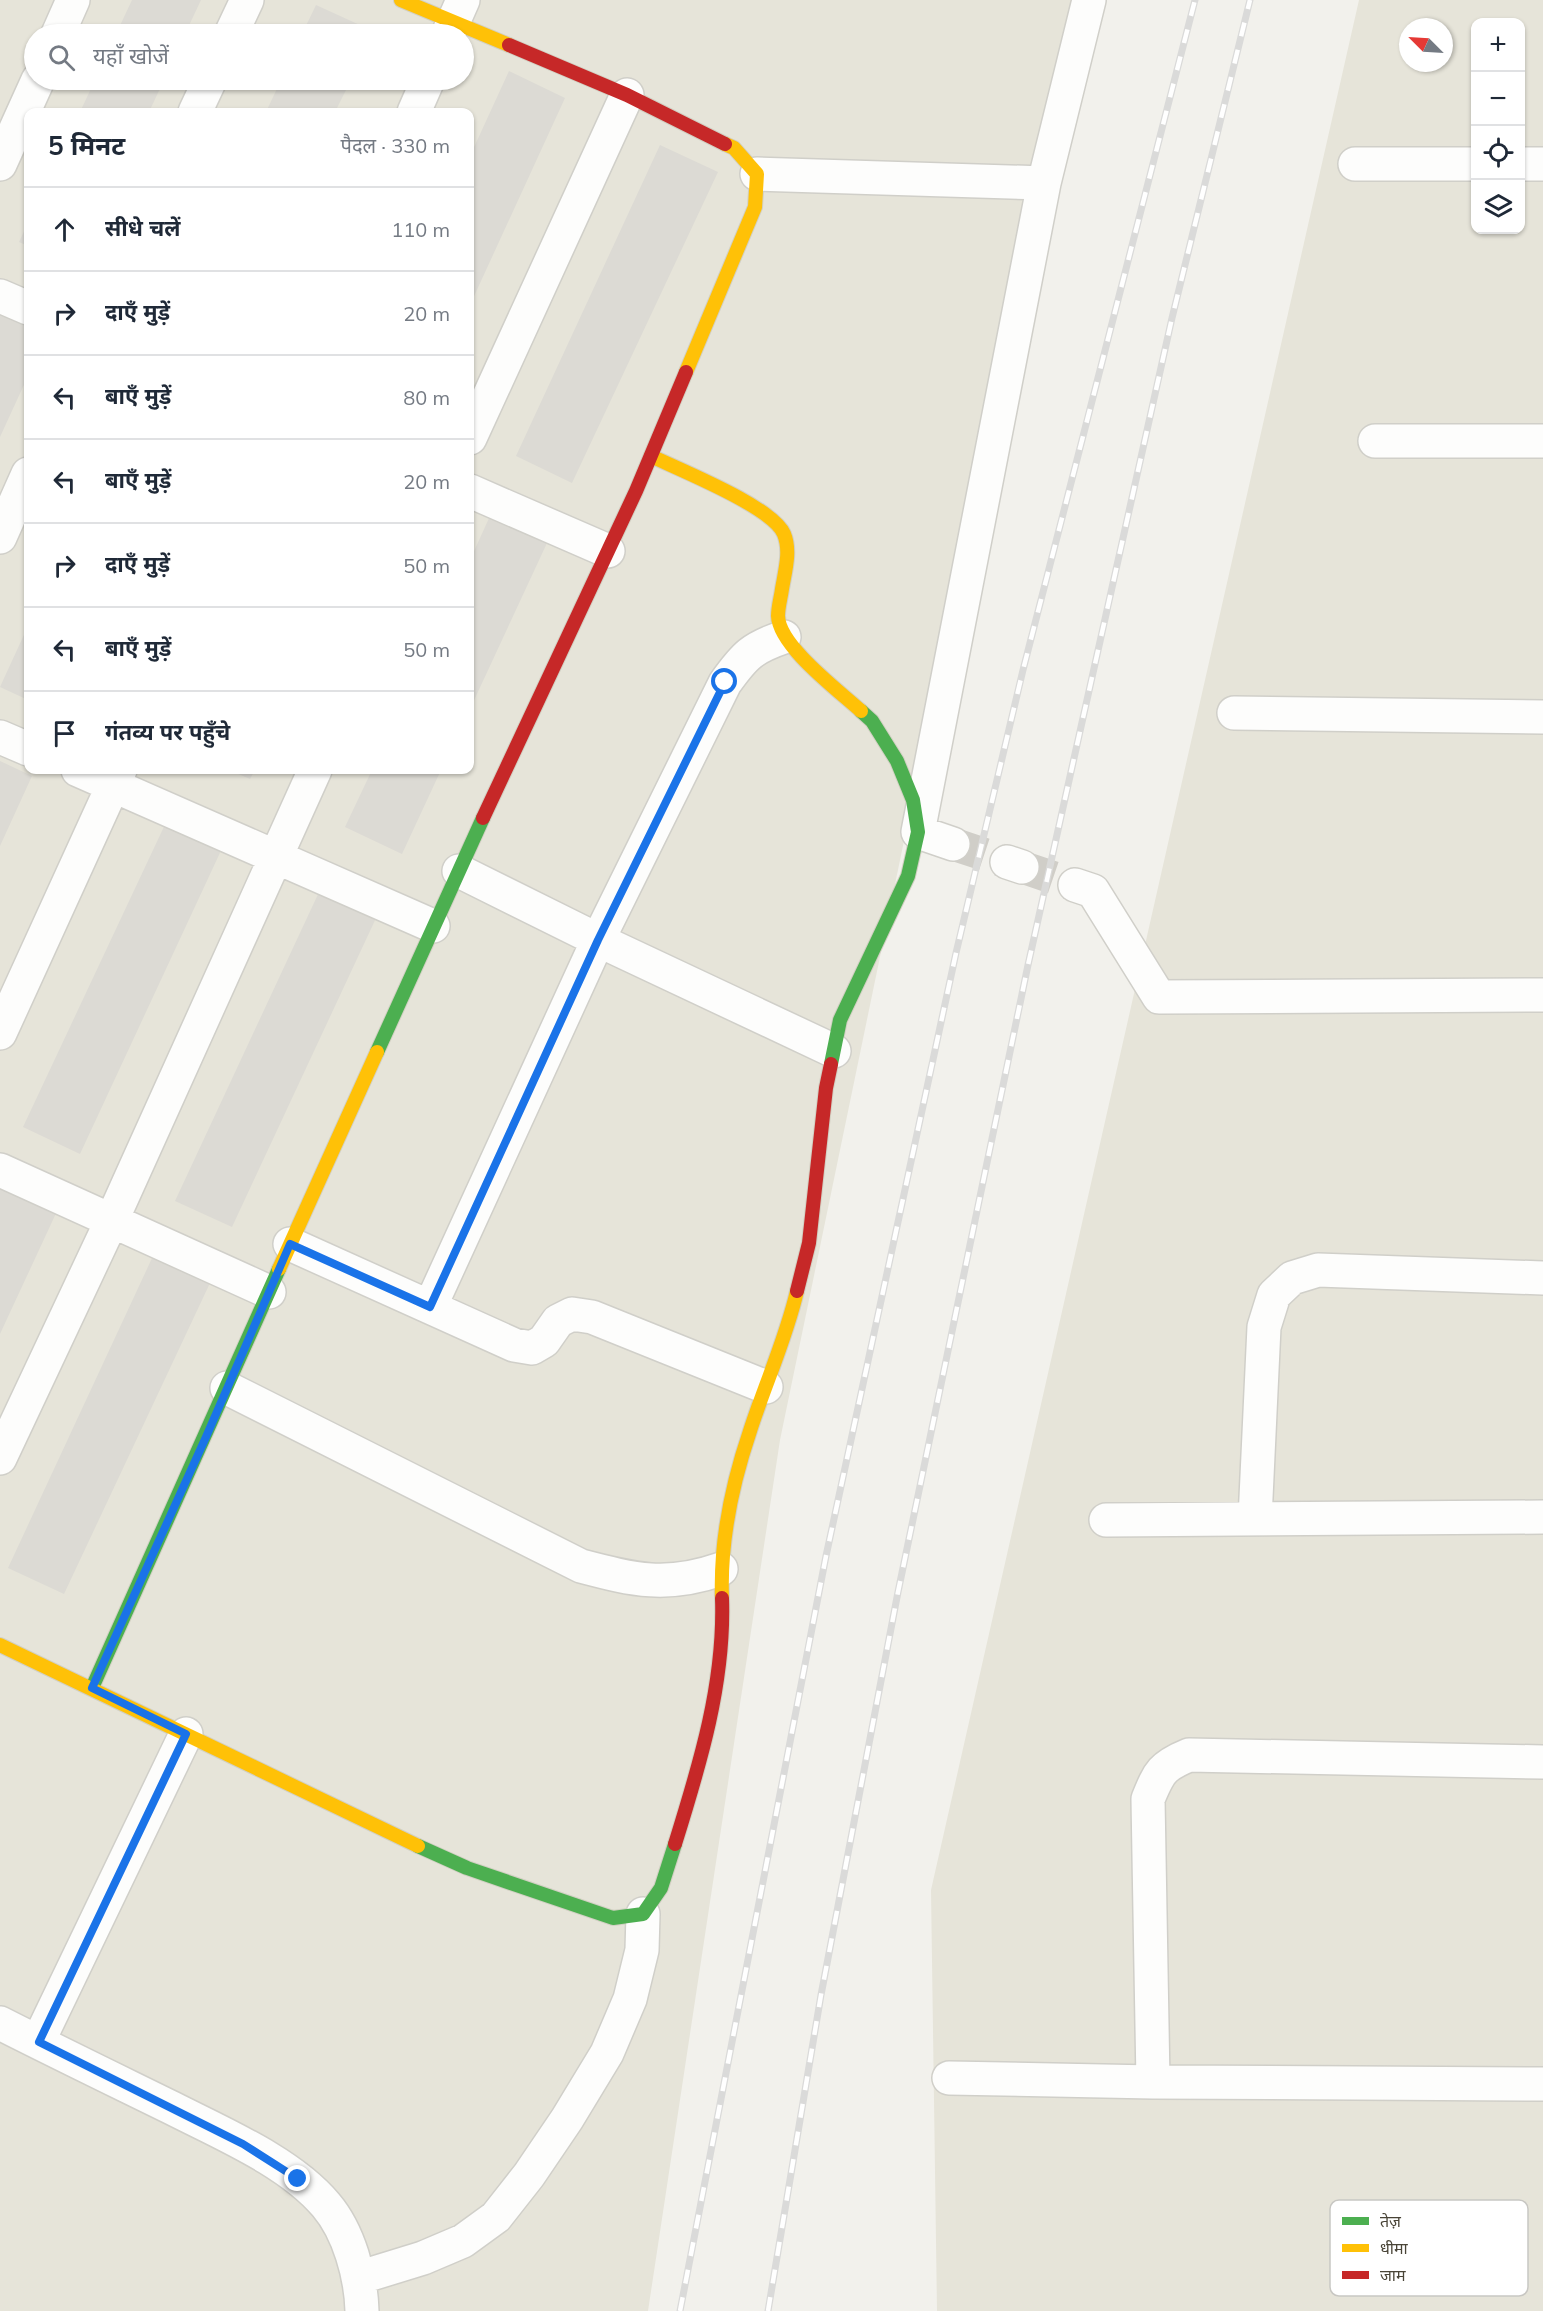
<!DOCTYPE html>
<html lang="hi">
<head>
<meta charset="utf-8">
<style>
  body { margin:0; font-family:Mulish,"Noto Sans Devanagari",sans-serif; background:#f6f6f7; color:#1f2937 }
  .controls { position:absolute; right:18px; top:18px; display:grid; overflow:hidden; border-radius:12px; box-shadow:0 2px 4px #0004 }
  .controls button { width:54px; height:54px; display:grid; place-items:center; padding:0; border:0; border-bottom:2px solid #e0e1e3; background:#fff; color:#1f2937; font:30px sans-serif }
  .compass { position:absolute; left:1399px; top:18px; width:54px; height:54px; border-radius:50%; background:#fff; box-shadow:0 2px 4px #0004; rotate:294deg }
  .stop { position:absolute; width:18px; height:18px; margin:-14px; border:4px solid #1a73e8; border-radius:50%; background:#fff }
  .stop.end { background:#1a73e8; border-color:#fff; box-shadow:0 2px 6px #0008 }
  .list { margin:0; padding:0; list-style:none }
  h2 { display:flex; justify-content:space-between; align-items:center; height:78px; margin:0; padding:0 24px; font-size:26px }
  h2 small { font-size:20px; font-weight:400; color:#747a83 }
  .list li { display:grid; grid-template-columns:39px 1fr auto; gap:18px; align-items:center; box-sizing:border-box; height:84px; padding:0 24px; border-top:2px solid #e0e1e3 }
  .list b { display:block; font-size:22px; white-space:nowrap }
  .list em { font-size:20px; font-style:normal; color:#747a83 }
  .icon { flex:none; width:33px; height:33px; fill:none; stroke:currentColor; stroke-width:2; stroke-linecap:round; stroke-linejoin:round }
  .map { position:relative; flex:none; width:1543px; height:2311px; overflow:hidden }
  .search { position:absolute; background:#fff; box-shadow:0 2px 4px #0004; left:24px; top:24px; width:450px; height:66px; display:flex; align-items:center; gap:15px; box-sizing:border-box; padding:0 21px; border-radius:33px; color:#747a83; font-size:22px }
  .panel { position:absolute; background:#fff; box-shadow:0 2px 4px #0004; left:24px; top:108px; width:450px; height:666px; border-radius:12px }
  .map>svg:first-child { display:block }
  .residential { fill:#e6e4d9; fill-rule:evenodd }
  .building { fill:#dcdad4 }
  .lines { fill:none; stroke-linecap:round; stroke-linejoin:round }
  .street-tunnel { stroke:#d0cec8; stroke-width:33; stroke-dasharray:33 16; stroke-linecap:butt }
  .street-casing { stroke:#d0cfc9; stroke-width:36 }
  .fast-casing { stroke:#d2d0c3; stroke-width:16 }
  .slow-casing { stroke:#d2d0c3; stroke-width:16 }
  .jam-casing { stroke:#d2d0c3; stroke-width:16 }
  .street { stroke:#fdfdfc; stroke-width:33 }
  .fast { stroke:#4caf50; stroke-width:14 }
  .slow { stroke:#ffc107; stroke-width:14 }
  .jam { stroke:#c62828; stroke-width:14 }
  .rail-casing { stroke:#dadad9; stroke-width:7 }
  .rail { stroke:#fff; stroke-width:4.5; stroke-dasharray:14; stroke-linecap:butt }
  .route { stroke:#1a73e8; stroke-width:8 }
  .key { fill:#fff; stroke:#c8c7c3; stroke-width:1.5 }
  .key-label { font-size:16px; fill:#494437 }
</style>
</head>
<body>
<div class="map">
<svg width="1543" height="2311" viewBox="0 0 1543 2311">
  <rect width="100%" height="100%" fill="#f2f1ec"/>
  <path class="residential" d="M0,0H1078L780,1440L648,2311H0ZM34,34H464V80H34ZM28,112H470V770H28Z
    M1359,0H1543V2311H937L931,1890ZM1476,22H1520V230H1476ZM1408,27H1444V63H1408Z"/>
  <path class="building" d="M132,0H201L185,34H116Z
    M316,5L373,31L372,34H302Z
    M509,71L565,98L470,305V156Z
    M95,80H164L149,112H80Z
    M281,80H351L335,112H266Z
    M660,145L718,172L572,483L516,456Z
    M28,223V246L19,242Z
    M0,305L28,318V376L0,437Z
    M490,516L547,543L470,709V560Z
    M28,626V700L0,687Z
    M0,761L32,776L0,846Z
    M229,770H255L250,779Z
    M372,770H441L402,854L345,827Z
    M169,816L225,842L80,1154L23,1127Z
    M320,890L377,916L232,1227L175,1201Z
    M0,1186L58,1209L0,1334Z
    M153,1256L210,1283L64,1594L8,1568Z"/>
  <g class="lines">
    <path class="street-tunnel" d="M953,844L1007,862
      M1022,867L1075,885"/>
    <defs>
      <path id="street" d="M58,34L73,0
        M231,34L247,0
        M448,34L463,0
        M195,112L210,80
        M414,112L428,80
        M0,164L38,80
        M1355,164H1476
        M1520,164H1543
        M757,174L1044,183
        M0,296L28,308
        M470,438L627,95
        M1375,441H1543
        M470,491L608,551
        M0,537L28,474
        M1234,713L1543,717
        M0,737L28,749
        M78,770L433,926
        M953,844L918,832L1044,183L1089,0
        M1007,862L1022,867
        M459,871L598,940L834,1051
        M1075,885L1093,891L1159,997L1543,995
        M0,1033L120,770
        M0,1170L269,1292
        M290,1244L514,1345L532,1348L544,1341L558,1321L572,1314L592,1317L766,1387
        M430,1307L598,940L725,683C745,655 752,648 784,637
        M227,1388L581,1566C634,1580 667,1588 721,1569
        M0,1458L111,1222L315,770
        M1255,1519L1264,1327L1274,1295L1292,1278L1318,1270L1543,1278
        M1106,1520L1543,1517
        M0,2023C57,2052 115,2080 172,2108C221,2133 290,2162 326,2205C349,2232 361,2276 362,2311
        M38,2042L186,1734
        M949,2078L1153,2082L1543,2084
        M1153,2082L1148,1799C1159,1772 1162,1766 1189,1755L1543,1762
        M358,2278L423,2258L463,2241L496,2217L529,2175L567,2119L607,2053L630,1999L642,1950L643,1914"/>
      <path id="fast" d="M377,1052L483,818
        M831,1064L840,1020L908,876L918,832L913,800L897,761L872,721L861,711
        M92,1688L279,1269
        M418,1846L467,1868L613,1918L643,1914L661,1888L675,1844"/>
      <path id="slow" d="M401,0L509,45
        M686,372L755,207L757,174L734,148L725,144
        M651,456C680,470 773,507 784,534C791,551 785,571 782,589C781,597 778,607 778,616C779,646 838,690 861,711
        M279,1269L377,1052
        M722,1598C720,1542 732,1484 750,1431C765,1384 786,1339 797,1291
        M0,1645L418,1846"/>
      <path id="jam" d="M509,45L627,95L725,144
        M483,818L636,491L686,372
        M797,1291L809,1243L826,1088L831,1064
        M675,1844C700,1764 725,1682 722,1598"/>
    </defs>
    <use href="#street" class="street-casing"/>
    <use href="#fast" class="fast-casing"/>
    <use href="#slow" class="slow-casing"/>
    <use href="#jam" class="jam-casing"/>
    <use href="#street" class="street"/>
    <use href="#fast" class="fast"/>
    <use href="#slow" class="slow"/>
    <use href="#jam" class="jam"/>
    <defs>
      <path id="rail" d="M680,2311L826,1556L956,953L1023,670L1195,0
        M768,2311L821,1995L898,1592L1028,965L1172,318L1250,0"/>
    </defs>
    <use href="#rail" class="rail-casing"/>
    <use href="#rail" class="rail"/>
  </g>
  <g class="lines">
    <path class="route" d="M298,2179L243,2144L39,2042L186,1734L92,1688L206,1437L290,1244L430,1307L598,940L725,682"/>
  </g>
  <rect x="1330" y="2200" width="198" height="96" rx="9" class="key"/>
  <rect x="1342" y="2217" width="27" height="8" fill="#4caf50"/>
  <rect x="1342" y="2244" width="27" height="8" fill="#ffc107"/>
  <rect x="1342" y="2271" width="27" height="8" fill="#c62828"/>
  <g class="key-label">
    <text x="1380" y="2227">तेज़</text>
    <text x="1380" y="2254">धीमा</text>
    <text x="1380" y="2281">जाम</text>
  </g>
</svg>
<div class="controls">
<button>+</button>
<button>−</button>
<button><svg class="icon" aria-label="locate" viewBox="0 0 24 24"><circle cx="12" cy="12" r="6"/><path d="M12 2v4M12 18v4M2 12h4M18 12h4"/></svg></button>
<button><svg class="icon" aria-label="layers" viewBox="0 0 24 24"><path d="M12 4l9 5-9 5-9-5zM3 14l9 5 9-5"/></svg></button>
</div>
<svg class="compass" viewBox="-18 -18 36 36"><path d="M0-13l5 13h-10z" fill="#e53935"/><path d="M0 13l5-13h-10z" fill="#747a83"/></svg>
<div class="stop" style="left:725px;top:682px"></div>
<div class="stop end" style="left:298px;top:2179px"></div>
<div class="search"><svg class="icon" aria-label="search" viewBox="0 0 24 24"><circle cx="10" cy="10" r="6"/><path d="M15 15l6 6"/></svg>यहाँ खोजें</div>
<section class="panel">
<h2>5 मिनट<small>पैदल · 330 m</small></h2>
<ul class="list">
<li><svg class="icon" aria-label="ahead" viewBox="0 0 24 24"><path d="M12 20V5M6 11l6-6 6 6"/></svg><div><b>सीधे चलें</b></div><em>110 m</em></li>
<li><svg class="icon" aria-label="right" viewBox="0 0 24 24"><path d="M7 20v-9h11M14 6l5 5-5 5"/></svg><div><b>दाएँ मुड़ें</b></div><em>20 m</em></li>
<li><svg class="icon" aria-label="left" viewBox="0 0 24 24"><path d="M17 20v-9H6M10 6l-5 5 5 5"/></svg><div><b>बाएँ मुड़ें</b></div><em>80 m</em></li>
<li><svg class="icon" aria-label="left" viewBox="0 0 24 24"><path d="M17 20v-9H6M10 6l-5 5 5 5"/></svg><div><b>बाएँ मुड़ें</b></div><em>20 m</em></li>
<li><svg class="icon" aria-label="right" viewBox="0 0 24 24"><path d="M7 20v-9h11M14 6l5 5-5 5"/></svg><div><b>दाएँ मुड़ें</b></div><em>50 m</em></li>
<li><svg class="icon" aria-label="left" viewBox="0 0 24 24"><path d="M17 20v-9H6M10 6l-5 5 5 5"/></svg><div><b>बाएँ मुड़ें</b></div><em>50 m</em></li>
<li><svg class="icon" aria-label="arrive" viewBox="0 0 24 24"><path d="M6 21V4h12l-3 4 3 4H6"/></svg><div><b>गंतव्य पर पहुँचे</b></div></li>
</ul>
</section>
</div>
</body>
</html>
